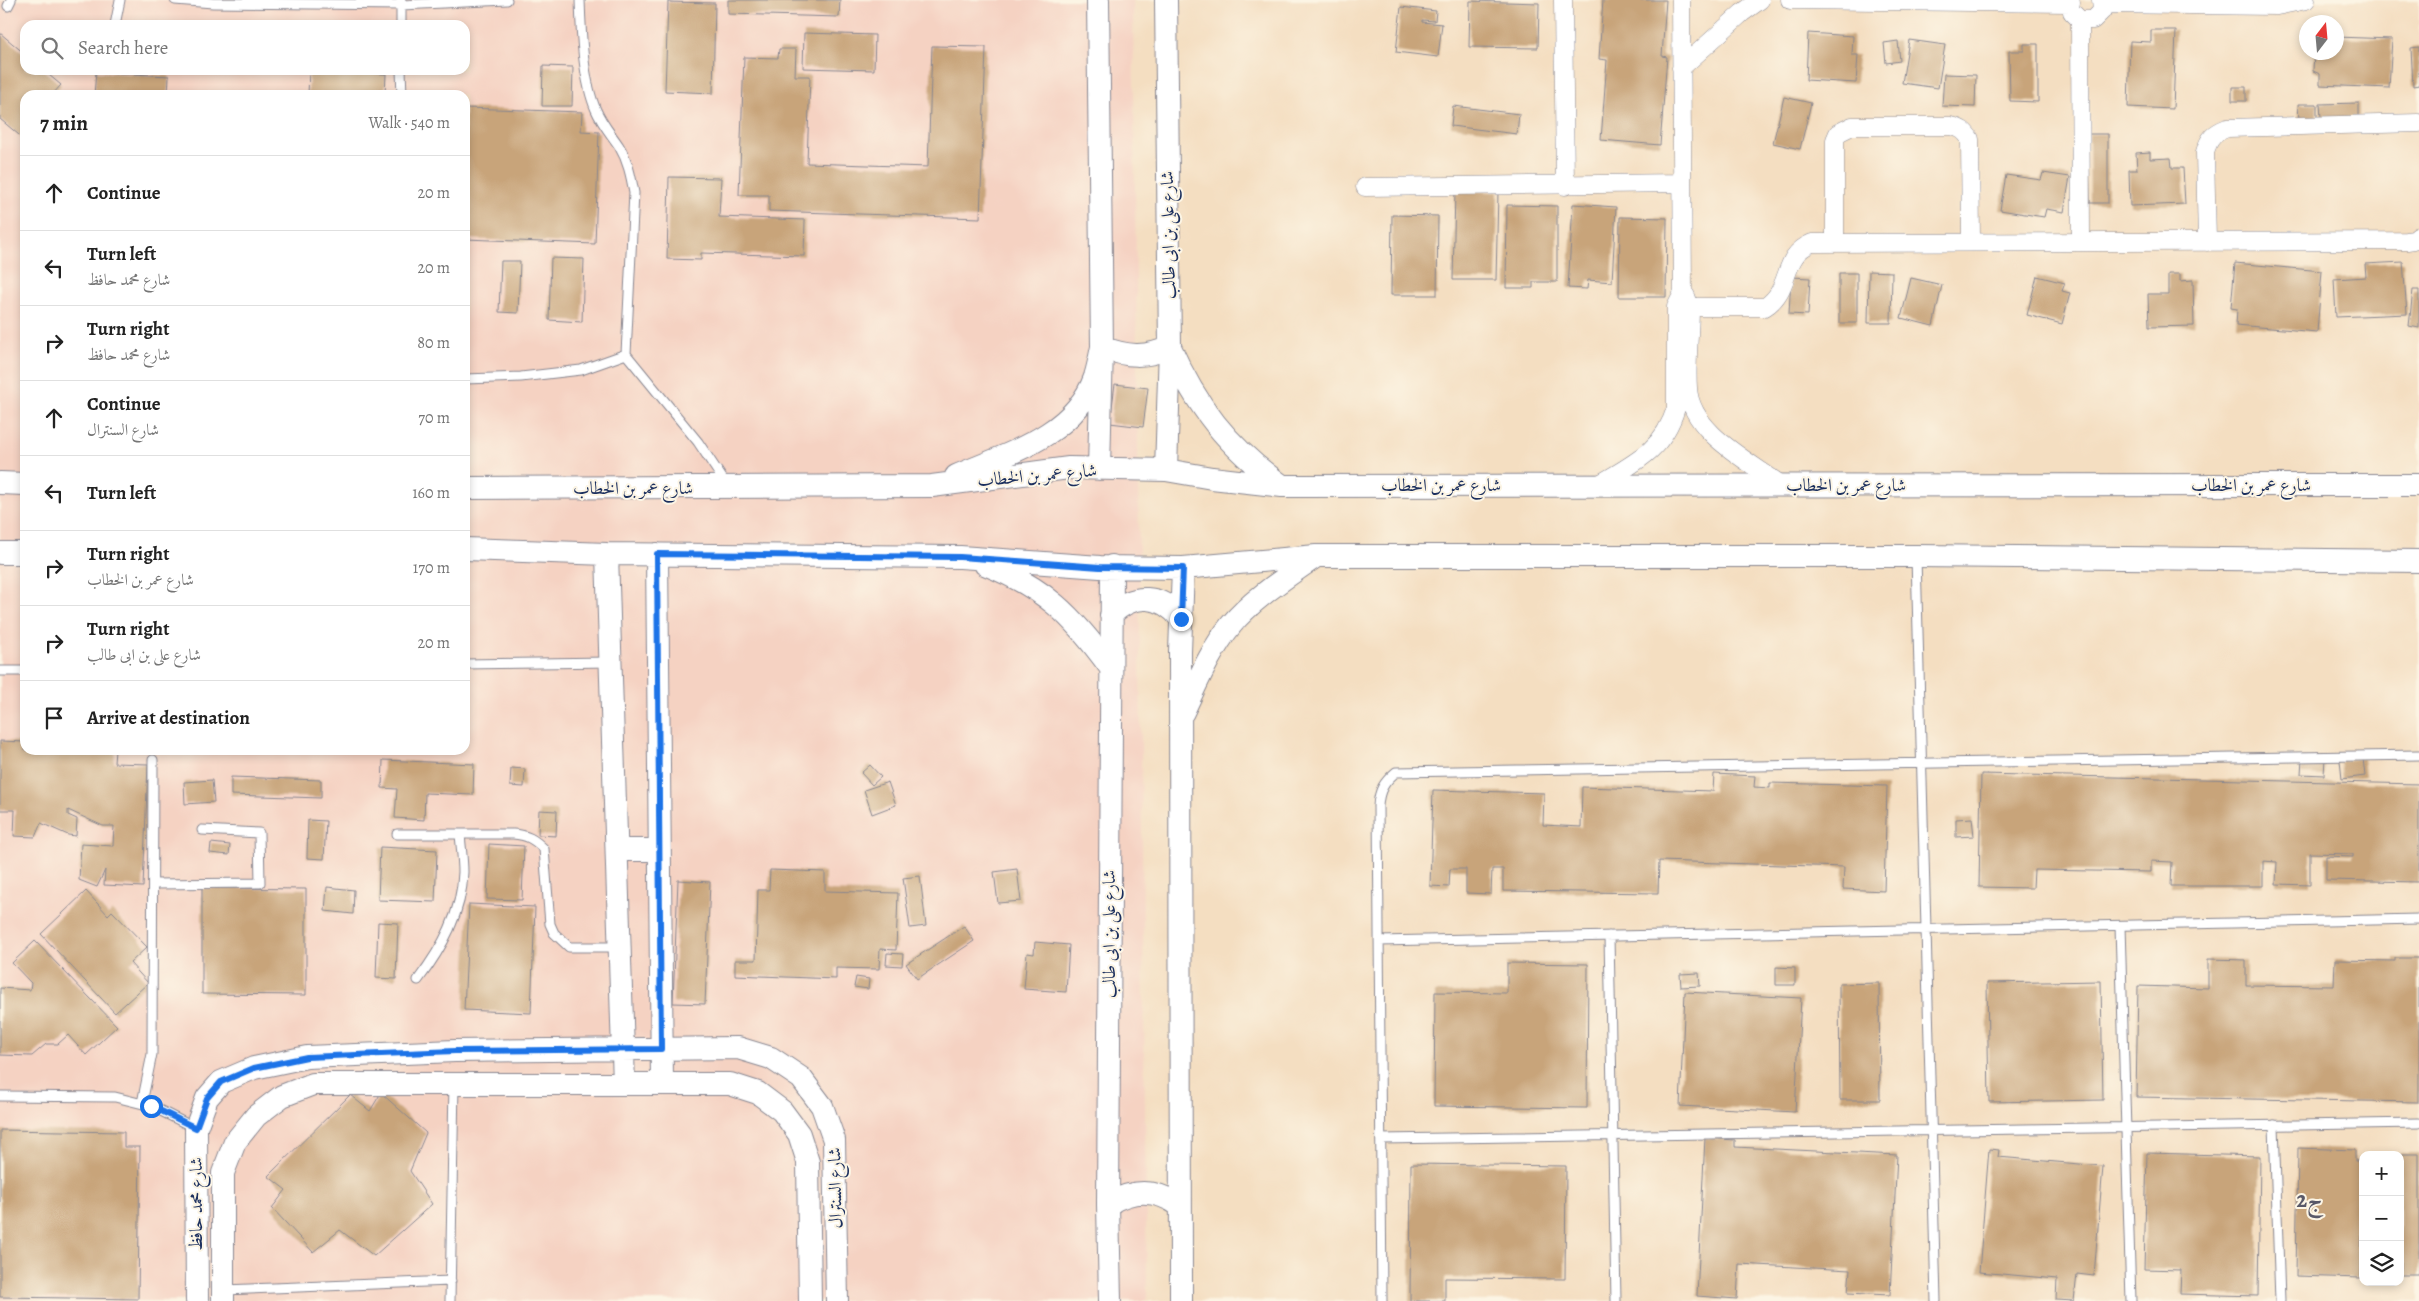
<!DOCTYPE html>
<html lang="en">
<head>
<meta charset="utf-8">
<style>
  body { margin:0; font-family:Alegreya,Amiri,serif; background:#f6f6f6; color:#222 }
  .controls { position:absolute; right:15px; bottom:15px; display:grid; overflow:hidden; border-radius:10px; box-shadow:0 2px 8px #0003 }
  .controls button { width:45px; height:45px; display:grid; place-items:center; padding:0; border:0; border-bottom:1px solid #e0e0e0; background:#fff; color:#222; font:25px sans-serif }
  .compass { position:absolute; left:2299px; top:15px; width:45px; height:45px; border-radius:50%; background:#fff; box-shadow:0 2px 8px #0003; rotate:16deg }
  .stop { position:absolute; width:15px; height:15px; margin:-11px; border:4px solid #1a73e8; border-radius:50%; background:#fff }
  .stop.end { background:#1a73e8; border-color:#fff; box-shadow:0 1px 5px #0008 }
  .list { margin:0; padding:0; list-style:none }
  h2 { display:flex; justify-content:space-between; align-items:center; height:65px; margin:0; padding:0 20px; font-size:21px }
  h2 small { font-size:16px; font-weight:400; color:#767676 }
  .list li { display:grid; grid-template-columns:32px 1fr auto; gap:15px; align-items:center; box-sizing:border-box; height:75px; padding:0 20px; border-top:1px solid #e0e0e0 }
  .list b { display:block; font-size:19px; white-space:nowrap }
  .list p { margin:0; font-size:16px; white-space:nowrap; color:#767676 }
  .list em { font-size:16px; font-style:normal; color:#767676 }
  .icon { flex:none; width:28px; height:28px; fill:none; stroke:currentColor; stroke-width:2; stroke-linecap:round; stroke-linejoin:round }
  .map { position:relative; flex:none; width:2419px; height:1301px; overflow:hidden }
  .search { position:absolute; background:#fff; box-shadow:0 2px 8px #0003; left:20px; top:20px; width:450px; height:55px; display:flex; align-items:center; gap:12px; box-sizing:border-box; padding:0 18px; border-radius:15px; color:#767676; font-size:19px }
  .panel { position:absolute; background:#fff; box-shadow:0 2px 8px #0003; left:20px; top:90px; width:450px; height:665px; border-radius:15px }
  .map>svg:first-child { display:block }
  .built { fill:#f5d2c2; fill-rule:evenodd }
  .building { fill:#c8a47a }
  .lines { fill:none; stroke-linecap:round; stroke-linejoin:round }
  .service-casing { stroke:#888690; stroke-width:11 }
  .minor-casing { stroke:#888690; stroke-width:19 }
  .tertiary-casing { stroke:#888690; stroke-width:24 }
  .service { stroke:#fff; stroke-width:9 }
  .minor { stroke:#fff; stroke-width:18 }
  .tertiary { stroke:#fff; stroke-width:22 }
  .route { stroke:#1a73e8; stroke-width:6 }
  .labels { text-anchor:middle; dominant-baseline:central; stroke-width:4; stroke-linejoin:round; paint-order:stroke }
  .street-label { font-size:18px; fill:#1b2f5e; stroke:#fcf5e5 }
  .district-label { font-size:22px; font-weight:bold; fill:#585868; stroke:#fcf5e5 }
</style>
</head>
<body>
<div class="map">
<svg width="2419" height="1301" viewBox="0 0 2419 1301">
  <rect width="100%" height="100%" fill="#fcf5e5"/>
  <filter id="ink" filterUnits="userSpaceOnUse"><feTurbulence type="fractalNoise" baseFrequency=".02" numOctaves="2"/><feDisplacementMap in="SourceGraphic" scale="10" xChannelSelector="R" yChannelSelector="G"/><feConvolveMatrix kernelMatrix="1 2 1 2 8 2 1 2 1" color-interpolation-filters="sRGB"/></filter>
  <filter id="wash" filterUnits="userSpaceOnUse"><feTurbulence type="fractalNoise" baseFrequency=".0096" numOctaves="4" result="noise"/><feDisplacementMap in="SourceGraphic" scale="20" xChannelSelector="R" yChannelSelector="G"/><feGaussianBlur stdDeviation="1.12" result="paint"/><feColorMatrix in="noise" values="0 0 0 0 0 0 0 0 0 0 0 0 0 0 0 0 0 1.4 0 .05"/><feComposite in="paint" operator="in"/></filter>
  <g filter="url(#wash)">
    <rect width="100%" height="100%" fill="#f4dec1"/>
    <path class="built" d="M0,0H1133L1147,1301H0ZM25,25H465V70H25ZM25,95H465V750H25Z"/>
    <g id="blocks">
      <path class="building" d="M728,0H840L839,17L728,14Z
        M1603,0H1666L1662,56L1667,57L1660,145L1601,140L1607,60L1599,59Z
        M1470,1L1539,3L1538,48L1469,47Z
        M668,2L715,3L713,93L665,91Z
        M1401,7L1436,11L1435,21L1422,20V22L1442,24L1438,57L1396,52Z
        M2151,30H2176L2173,109L2128,107L2130,41L2151,42Z
        M0,33L25,54V70H43L61,85L52,95H25V140L0,119Z
        M804,33L875,35L874,70L803,68Z
        M1808,33L1853,36L1852,55H1858L1856,83L1806,80Z
        M2336,37L2392,39L2389,88L2320,85V74L2313,71L2314,52H2336Z
        M1909,40L1945,45L1938,88L1902,83Z
        M1898,41L1900,61L1886,63L1884,43Z
        M2024,44H2038V102L2010,101L2009,51H2024Z
        M932,46L986,47L980,218L769,211V195H739L744,57L778,58L779,49H796L795,76H810L807,163L928,167Z
        M2419,47V85L2413,86L2411,48Z
        M543,66L573,67L572,106H542Z
        M309,71L386,74L385,95H308Z
        M96,72L169,76L168,95H94Z
        M1944,74L1976,75L1975,107L1942,106Z
        M2232,87H2246V101H2232Z
        M1784,97L1811,103L1800,149L1773,143Z
        M2359,103V117L2321,118L2320,104Z
        M2298,104H2317V121L2299,120Z
        M1453,106L1519,114L1517,134L1451,126Z
        M465,108L582,112L581,131L599,132L595,244L465,239Z
        M2089,134H2108V203H2090Z
        M2150,152V159L2171,158L2172,168H2183L2185,204L2130,206L2129,170H2137L2136,153Z
        M2043,173L2070,177L2064,212L2046,209L2044,217L2000,210L2006,175L2041,180Z
        M669,177L721,178L719,217L805,220L804,256L701,253V260L667,259Z
        M1455,191L1498,192L1496,280H1453Z
        M1573,204L1616,207L1612,282L1588,280L1587,289L1568,288Z
        M1507,205L1557,206V282H1533V288H1506Z
        M1392,215L1438,216L1437,295H1391Z
        M1620,217L1667,218L1666,297H1619Z
        M551,258L584,259L582,322L549,320Z
        M501,261H520L518,313L499,312Z
        M2403,262L2407,314L2336,317L2334,279L2366,277L2365,264Z
        M2235,263L2322,271L2317,332L2236,325L2237,309L2231,308Z
        M1869,271L1892,272L1891,323H1868Z
        M1839,273H1857V323H1839Z
        M2168,274H2180V281L2193,280L2194,326L2149,327L2148,294H2168Z
        M2037,276L2065,283L2062,291L2070,293L2062,324L2027,315Z
        M1791,277L1810,278L1808,315L1789,314Z
        M1911,278L1942,285L1933,326L1901,318Z
        M2413,290H2419V328L2409,326Z
        M1115,384L1148,388L1143,427L1110,423Z
        M0,741L25,742V750H115L114,763L148,764L143,887L104,885L105,870L97,887L79,880L81,844L113,846L114,826H103L68,810V815L77,819L76,836L68,835L41,823L35,837L14,836L15,810H1L0,813Z
        M2302,758H2325L2324,775L2301,774Z
        M2363,758L2365,776L2342,779L2340,761Z
        M383,760L474,764L473,795L425,793L424,820L395,818L397,789L382,788Z
        M870,765L881,777L872,785L861,773Z
        M511,768L525,769L524,787L510,786Z
        M1714,774L1755,776L1754,787L1770,788V783L1887,786L1884,891L1843,889L1844,867L1659,861L1658,893L1503,891V869H1492L1491,894L1466,893V869H1450L1449,887L1430,886L1433,790L1544,793L1543,825L1581,827L1582,787L1713,791Z
        M1981,774L2419,784V882L2326,880V856L2353,857V854L2310,853V885L2276,884L2277,862L2263,861V886H2171L2172,862L2151,861V872L2034,870L2033,888L1979,887Z
        M231,777L321,780V798L231,795Z
        M212,780L214,802L185,804L184,782Z
        M888,782L896,805L872,814L864,790Z
        M539,810L557,811L556,836L538,835Z
        M1972,818L1974,836L1956,837V819Z
        M308,820L326,821L324,859L307,858Z
        M211,843L230,845L229,855L210,853Z
        M489,844L524,846L522,900L487,899Z
        M380,847L437,850L435,902L378,900Z
        M1017,869L1021,901L998,903L994,872Z
        M770,870L825,872V891L898,893L896,950L880,949L879,969L836,968V979L735,975V960H756L758,890H769Z
        M920,876L926,926L910,928L903,878Z
        M678,880L710,882L705,1004L673,1003Z
        M327,887L354,890L353,914L325,911Z
        M202,888L306,889V995L202,994Z
        M86,891L108,915L112,911L147,947L130,963L148,983L115,1013L41,934Z
        M469,904L535,907L531,1013L464,1010Z
        M378,922L398,923L396,979L376,978Z
        M964,926L974,941L917,979L906,964Z
        M35,941L117,1026L86,1055L68,1035L58,1044H46L32,1056L0,1055V988L30,990L31,983L12,963Z
        M1035,942L1069,945L1066,992L1024,989L1027,953L1034,954Z
        M887,953L903,954L902,966L886,965Z
        M2395,958H2419V1102L2136,1097L2138,986L2208,988V959L2246,960V985L2334,986L2335,960L2395,961Z
        M1507,963L1588,964L1587,1108L1434,1106L1435,992L1507,993Z
        M1776,967L1795,968V985H1776Z
        M1699,973L1700,986L1681,987L1680,974Z
        M856,977L869,979L868,989L854,987Z
        M2101,981L2103,1100L1989,1102L1987,983Z
        M1879,983L1880,1100H1840L1839,984Z
        M1685,992L1801,998L1795,1112L1680,1106Z
        M381,1093L426,1133L410,1171L432,1204L374,1256L340,1230L313,1252L272,1208L286,1190L268,1176L350,1095L370,1111Z
        M0,1130L124,1132V1147H140L138,1299L0,1297Z
        M1705,1138L1735,1140V1147L1897,1155L1890,1295L1848,1293L1850,1270L1739,1264L1737,1299L1697,1296Z
        M2298,1148L2355,1150V1161H2363L2361,1278L2296,1276Z
        M1989,1149L1999,1150L1998,1157L2103,1166L2094,1276L2077,1274L2074,1301L2056,1300L2057,1279L1979,1272Z
        M2147,1153L2260,1156L2258,1296L2180,1294L2181,1270L2144,1269Z
        M2400,1154H2419V1275H2400Z
        M1411,1164L1566,1166L1565,1279L1445,1278V1301H1410Z"/>
    </g>
  </g>
  <g filter="url(#ink)">
    <use href="#blocks" fill-opacity="0" stroke="#888690" stroke-width="1"/>
    <g class="lines">
      <defs>
        <path id="service" d="M175,0L213,3L401,5L507,0
          M401,0V25
          M580,0C581,33 583,80 596,110C602,124 611,134 619,146C628,161 631,176 634,193L626,354L698,442L726,484
          M8,6L11,0
          M115,25L120,0
          M401,70L402,95
          M465,379L521,377L581,370L626,354
          M1916,557L1936,1301
          M465,664L610,662
          M0,671H25
          M397,834H513C527,835 534,839 544,849L550,924L554,933L569,947H620
          M153,884L260,883L259,833L202,830
          M2120,926L2131,1301
          M1609,936L1616,1301
          M1379,941L2419,919
          M418,980C442,948 462,913 463,872C463,860 461,847 460,834
          M0,1096L115,1097L151,1106L195,1128
          M142,1103L152,1054L153,760
          M2274,1125L2280,1301
          M1381,1139L2419,1123
          M224,1290L451,1281
          M450,1301L454,1084
          M1382,1301L1378,806C1379,790 1384,782 1396,772L2419,755"/>
        <path id="minor" d="M1563,0L1565,186
          M1790,0L2071,3
          M2103,4L2277,6L2306,0
          M2072,12L2080,20H2093L2102,11L2101,0
          M2080,20L2081,242
          M1681,68L1742,13L1760,0
          M1365,187L1682,183
          M1835,242V140L1838,133L1852,126H1951C1961,128 1965,131 1970,139L1971,242
          M2207,242L2205,152C2209,138 2214,133 2227,128L2419,123
          M1686,296L1690,307C1690,334 1686,361 1688,388C1690,432 1749,461 1781,485
          M1676,307H1765C1793,289 1780,256 1812,243L2407,241L2414,240L2419,236
          M1598,485C1634,463 1663,451 1676,408V307L1683,293L1681,0"/>
        <path id="tertiary" d="M1098,0L1102,347L1099,469
          M1166,0L1170,347L1166,470
          M956,476C1007,454 1075,435 1095,377C1098,367 1100,357 1102,347C1126,357 1147,358 1170,347C1196,406 1228,447 1281,485
          M0,483L25,484
          M465,488L932,486L1069,468L1166,470L1212,478L1282,486L2419,485
          M465,549L607,554L960,557L1100,567L1183,568L1316,556H1916L2419,561
          M0,553H25
          M607,554L624,1084
          M657,554L662,1084
          M985,564C1045,588 1072,615 1110,667
          M1111,615C1133,592 1162,594 1181,619
          M1183,712C1197,683 1210,651 1231,625C1251,600 1288,576 1315,557
          M617,850H659
          M1108,1204C1133,1189 1155,1189 1179,1205
          M197,1301L196,1128L207,1098L221,1082L254,1068L307,1057L455,1051L738,1048L771,1058L801,1078L822,1106L834,1140L837,1301
          M223,1301V1173L235,1142L256,1116L282,1096L313,1084H730L758,1093L782,1111L799,1134L808,1162L810,1301
          M1110,1301L1108,1204L1112,566
          M1181,1301L1180,652L1183,568"/>
      </defs>
      <use href="#service" class="service-casing"/>
      <use href="#minor" class="minor-casing"/>
      <use href="#tertiary" class="tertiary-casing"/>
      <use href="#service" class="service"/>
      <use href="#minor" class="minor"/>
      <use href="#tertiary" class="tertiary"/>
    </g>
  </g>
  <g class="lines" filter="url(#ink)">
    <path class="route" d="M151,1106L196,1128L207,1098L221,1082L254,1068L307,1057L455,1051L661,1049L657,554L960,557L1100,567L1183,568L1181,619"/>
  </g>
  <g class="labels">
    <g class="street-label">
      <text transform="translate(1168 235) rotate(-91)">شارع على بن ابى طالب</text>
      <text transform="translate(1037 475) rotate(-5)">شارع عمر بن الخطاب</text>
      <text x="1441" y="485">شارع عمر بن الخطاب</text>
      <text x="1846" y="485">شارع عمر بن الخطاب</text>
      <text x="2251" y="485">شارع عمر بن الخطاب</text>
      <text x="633" y="488">شارع عمر بن الخطاب</text>
      <text transform="translate(1109 934) rotate(-90)">شارع على بن ابى طالب</text>
      <text transform="translate(835 1188) rotate(-91)">شارع السنترال</text>
      <text transform="translate(196 1204) rotate(-90)">شارع محمد حافظ</text>
    </g>
    <g class="district-label">
      <text x="2309" y="1200">ج2</text>
    </g>
  </g>
</svg>
<div class="controls">
<button>+</button>
<button>−</button>
<button><svg class="icon" aria-label="layers" viewBox="0 0 24 24"><path d="M12 4l9 5-9 5-9-5zM3 14l9 5 9-5"/></svg></button>
</div>
<svg class="compass" viewBox="-18 -18 36 36"><path d="M0-13l5 13h-10z" fill="#e53935"/><path d="M0 13l5-13h-10z" fill="#767676"/></svg>
<div class="stop" style="left:151px;top:1106px"></div>
<div class="stop end" style="left:1181px;top:619px"></div>
<div class="search"><svg class="icon" aria-label="search" viewBox="0 0 24 24"><circle cx="10" cy="10" r="6"/><path d="M15 15l6 6"/></svg>Search here</div>
<section class="panel">
<h2>7 min<small>Walk · 540 m</small></h2>
<ul class="list">
<li><svg class="icon" aria-label="ahead" viewBox="0 0 24 24"><path d="M12 20V5M6 11l6-6 6 6"/></svg><div><b>Continue</b></div><em>20 m</em></li>
<li><svg class="icon" aria-label="left" viewBox="0 0 24 24"><path d="M17 20v-9H6M10 6l-5 5 5 5"/></svg><div><b>Turn left</b><p>شارع محمد حافظ</p></div><em>20 m</em></li>
<li><svg class="icon" aria-label="right" viewBox="0 0 24 24"><path d="M7 20v-9h11M14 6l5 5-5 5"/></svg><div><b>Turn right</b><p>شارع محمد حافظ</p></div><em>80 m</em></li>
<li><svg class="icon" aria-label="ahead" viewBox="0 0 24 24"><path d="M12 20V5M6 11l6-6 6 6"/></svg><div><b>Continue</b><p>شارع السنترال</p></div><em>70 m</em></li>
<li><svg class="icon" aria-label="left" viewBox="0 0 24 24"><path d="M17 20v-9H6M10 6l-5 5 5 5"/></svg><div><b>Turn left</b></div><em>160 m</em></li>
<li><svg class="icon" aria-label="right" viewBox="0 0 24 24"><path d="M7 20v-9h11M14 6l5 5-5 5"/></svg><div><b>Turn right</b><p>شارع عمر بن الخطاب</p></div><em>170 m</em></li>
<li><svg class="icon" aria-label="right" viewBox="0 0 24 24"><path d="M7 20v-9h11M14 6l5 5-5 5"/></svg><div><b>Turn right</b><p>شارع على بن ابى طالب</p></div><em>20 m</em></li>
<li><svg class="icon" aria-label="arrive" viewBox="0 0 24 24"><path d="M6 21V4h12l-3 4 3 4H6"/></svg><div><b>Arrive at destination</b></div></li>
</ul>
</section>
</div>
</body>
</html>
